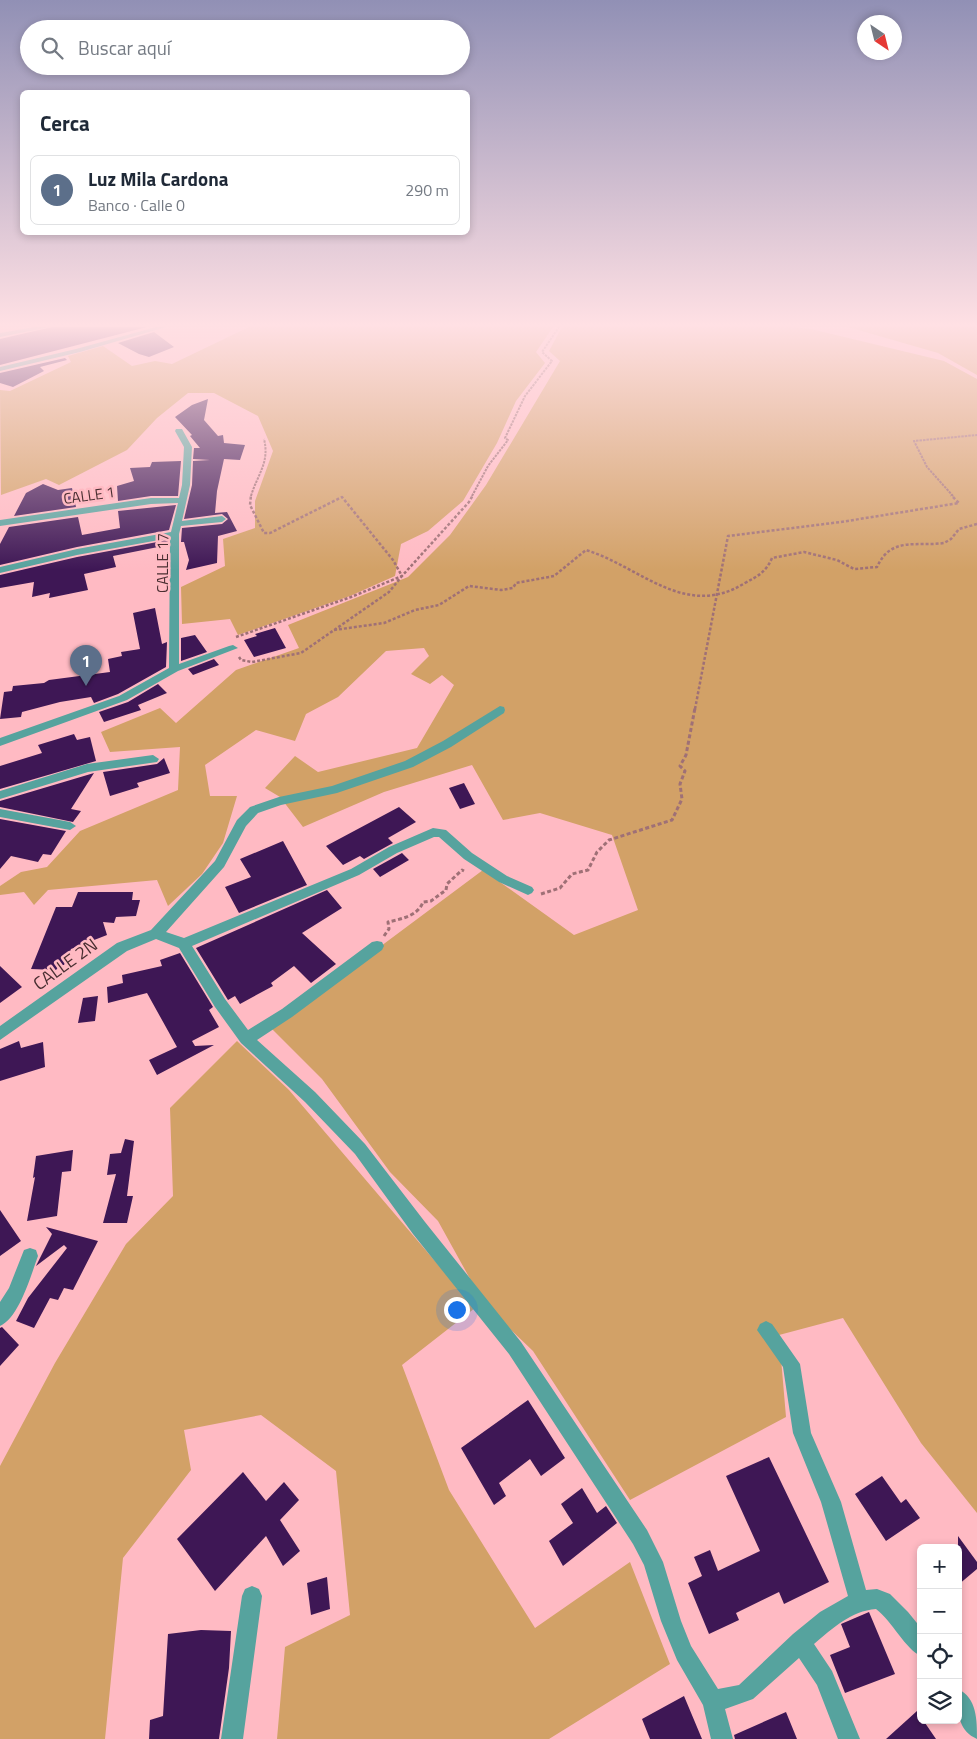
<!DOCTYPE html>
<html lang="es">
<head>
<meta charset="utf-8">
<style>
  body { margin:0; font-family:"Titillium Web",sans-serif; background:#f6f6f7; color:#1f2937 }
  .controls { position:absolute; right:15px; bottom:15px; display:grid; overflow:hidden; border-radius:8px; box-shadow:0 2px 8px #0003 }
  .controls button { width:45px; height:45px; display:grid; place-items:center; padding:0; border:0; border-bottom:1px solid #e0e1e3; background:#fff; color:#1f2937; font:25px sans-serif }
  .compass { position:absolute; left:857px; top:15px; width:45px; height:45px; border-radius:50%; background:#fff; box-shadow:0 2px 8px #0003; rotate:145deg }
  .you { position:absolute; left:456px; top:1309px; width:18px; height:18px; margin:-12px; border:4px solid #fff; border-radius:50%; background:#1a73e8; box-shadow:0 0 0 8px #1a73e833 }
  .badge { display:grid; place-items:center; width:32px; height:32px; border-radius:50%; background:#2563eb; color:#fff; font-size:16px; font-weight:700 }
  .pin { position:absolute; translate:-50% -41px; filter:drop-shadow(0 1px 2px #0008) }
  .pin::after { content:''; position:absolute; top:26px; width:18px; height:15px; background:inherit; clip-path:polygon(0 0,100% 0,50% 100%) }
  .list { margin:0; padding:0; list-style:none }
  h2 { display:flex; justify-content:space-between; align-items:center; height:65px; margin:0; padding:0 20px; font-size:21px }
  h2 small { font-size:16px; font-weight:400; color:#747a83 }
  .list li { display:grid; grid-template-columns:32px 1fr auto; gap:15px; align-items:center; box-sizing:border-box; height:70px; margin:0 10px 10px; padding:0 10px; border:1px solid #e0e1e3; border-radius:8px }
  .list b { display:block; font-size:19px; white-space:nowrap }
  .list p { margin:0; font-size:16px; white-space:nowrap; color:#747a83 }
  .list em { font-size:16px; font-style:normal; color:#747a83 }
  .icon { flex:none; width:28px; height:28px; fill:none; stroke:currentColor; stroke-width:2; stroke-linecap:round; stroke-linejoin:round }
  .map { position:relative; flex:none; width:977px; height:1739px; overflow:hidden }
  .search { position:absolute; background:#fff; box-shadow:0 2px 8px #0003; left:20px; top:20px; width:450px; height:55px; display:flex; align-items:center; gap:12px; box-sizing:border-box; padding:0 18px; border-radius:28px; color:#747a83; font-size:19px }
  .panel { position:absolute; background:#fff; box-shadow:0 2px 8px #0003; left:20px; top:90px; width:450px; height:145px; border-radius:8px }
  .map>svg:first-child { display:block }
  .green { fill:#d2a167 }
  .building { fill:#3e1755 }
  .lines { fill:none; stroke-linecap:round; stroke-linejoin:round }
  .path-far2 { stroke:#9f7076; stroke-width:2; stroke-dasharray:2.5 1; stroke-linecap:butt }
  .path-far1 { stroke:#9f7076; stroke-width:2.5; stroke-dasharray:3 2; stroke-linecap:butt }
  .path { stroke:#9f7076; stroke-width:3; stroke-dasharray:4 2.5; stroke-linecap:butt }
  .minor { fill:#56a39e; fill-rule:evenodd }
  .labels { text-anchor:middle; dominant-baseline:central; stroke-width:5; stroke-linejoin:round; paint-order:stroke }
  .far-street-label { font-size:15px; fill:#492e31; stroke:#ffbac3 }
  .street-label { font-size:18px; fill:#492e31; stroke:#ffbac3 }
</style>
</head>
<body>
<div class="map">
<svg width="977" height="1739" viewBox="0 0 977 1739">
  <rect width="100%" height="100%" fill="#ffbac3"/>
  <path class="green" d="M249,327H553L536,352L545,363L516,401L497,443L463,501L428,531L401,544L395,576L350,596L238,635L230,619L182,624L181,587L225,566L223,539L255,528V501L273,451L258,416L214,393H188L157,418L127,450L59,485L46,479L1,495L0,390L10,391L71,362L68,356L103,346L132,366L155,361L172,364Z
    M562,327H791L811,329L944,361L977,379V1513L921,1443L843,1318L779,1335L786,1417L630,1500L533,1351L484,1304L438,1221L390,1172L322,1079L271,1028L483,870L574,935L638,910L612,835L540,813L503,820L472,765L384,792L303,827L280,797L265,788L295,756L318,772L417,748L454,685L442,675L430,684L411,674L429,656L424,648L386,651L338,697L306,714L295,741L256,730L205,765L210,796H237L223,843L202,874L168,906L157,880L48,890L34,905L24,892L0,895V886L21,872L47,867L80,831L178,790L180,747L110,752L101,732L160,708L176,723L236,670L299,648L288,625L408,577L450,535L486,485L560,361L549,351Z
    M848,327H977V375L938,353Z
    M237,1041L289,1090L475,1308L402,1365L449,1490L535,1628L630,1562L670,1664L549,1739H277L285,1647L350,1615L336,1471L261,1415L184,1430L191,1470L123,1558L105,1739H0V1466L55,1363L126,1244L173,1196L170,1108Z"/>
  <path class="building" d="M52,327H147L0,365V339Z
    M154,332L174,347L149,357L139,354L118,343Z
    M65,358L67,360L40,367L44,371L13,387L0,383V373Z
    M208,399L204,420L218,436L223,435L224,443L245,445L240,460L224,459L217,491L215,513L227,512L237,531L218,536L217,563L186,570L189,560L184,542H181L182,528L222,524L228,519L222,514L184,519L192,485L193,461L210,460L193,459L194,448H200L190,436L192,435L175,417L192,405Z
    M181,461L178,496H151L118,501L117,486L134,481L130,468L150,467L152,462Z
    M43,484L58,490L72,488L76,507L14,516L26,493Z
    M176,505L169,530L77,547L0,565V544L9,527L78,517L82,535L120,528L118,511Z
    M168,540V545L113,556L116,567L84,574L88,590L49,598L50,593L32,597L34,582L0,588V575L77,557Z
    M155,608L162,644L167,642L166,667L118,694L94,703L91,697L60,702L22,712L21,717L0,719L4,692L12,691L13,686L44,683L49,680L110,672L108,659L122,656L121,652L140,649L133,613Z
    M275,628L286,648L254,657L244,640L257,636L255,634Z
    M195,635L207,652L181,661V638Z
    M214,659L219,665L193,675L188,669Z
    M158,684L167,693L138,705L141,710L104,722L99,712L128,702Z
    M74,734L77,740L90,737L96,761L0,789V766L42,753L38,745Z
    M164,758L170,773L137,783L139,787L110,796L103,772L157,764Z
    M94,773L71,809L81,811L73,822L0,807V801Z
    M464,783L475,804L460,809L449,788Z
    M399,807L416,822L388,838L393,843L364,859L360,856L343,865L326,846Z
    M0,819L66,831L51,855L43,854L38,862L11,856L0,869Z
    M283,841L307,885L239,913L225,887L251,877L240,859Z
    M402,853L409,860L380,877L373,869Z
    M327,890L342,908L302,933L336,964L311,983L294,966L271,983L273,986L240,1004L235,996L228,1000L196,948Z
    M78,892H133L132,900H140L136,916L116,917L114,923L103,922L107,935L71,949L64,965H60L56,970L31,969L56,907H72Z
    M180,953L213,1007L209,1010L219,1027L192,1041L195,1046L214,1045L157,1075L149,1060L177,1047L147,993L108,1003L107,987L123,983L122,975L162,966L160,960Z
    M0,966L22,987L0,1003Z
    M98,996L95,1021L78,1023L83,998Z
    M19,1041L21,1048L43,1042L45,1067L0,1081V1049Z
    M125,1139L134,1141L127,1196H133L127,1223H103L116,1174L107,1175L110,1154L121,1153Z
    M73,1150L71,1171L62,1172L57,1216L27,1221L35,1177L33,1178L36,1156Z
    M0,1210L21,1241L0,1256Z
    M46,1227L98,1241L73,1290L64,1288L58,1300L50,1298L34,1328L16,1321L28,1298L67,1248L64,1245L36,1266L52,1234Z
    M2,1327L19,1345L0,1366V1328Z
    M528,1400L565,1458L541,1476L530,1459L499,1483L506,1496L494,1505L461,1448Z
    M769,1457L829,1582L784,1604L779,1592L736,1613L739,1620L709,1634L688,1583L702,1576L694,1557L710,1550L718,1571L760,1551L726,1476Z
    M243,1472L266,1501L284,1482L299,1500L280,1520L300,1551L283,1566L266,1536L215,1591L177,1539Z
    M882,1476L901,1503L906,1499L920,1518L886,1541L855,1494Z
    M582,1488L597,1513L606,1506L617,1523L563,1566L549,1541L573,1523L561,1504Z
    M958,1536L977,1562V1569L958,1585Z
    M327,1577L330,1609L311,1615L307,1583Z
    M869,1612L895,1674L845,1693L830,1655L850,1647L841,1624Z
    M201,1630L231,1631L229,1668L219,1739H149L150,1720L163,1716L168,1634Z
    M684,1696L702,1739H650L642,1719Z
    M917,1711L921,1720H923L936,1739H886Z
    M786,1712L797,1739H735L734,1735Z"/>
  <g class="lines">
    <path class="path-far2" d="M251,496C257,475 270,463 264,439
      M472,496L488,466L508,440L505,438L525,396L552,361L542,352L559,327
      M953,496L927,467L914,441L977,435"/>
    <path class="path-far1" d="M334,630L384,623L415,610L439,605L469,586L501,590L513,588L516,583L554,576L586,550C641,567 685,620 745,583C758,576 766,572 772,558L804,552L837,560L854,569L877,567C891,536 916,547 944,543L951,539L959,529L977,524
      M236,637L351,597L402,576L469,502L473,495
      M239,657L241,660L252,662L301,653L389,592L402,576L393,560L342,497L270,533H264L250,505L251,495
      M695,709L728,536L841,522L959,503L951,495"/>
    <path class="path" d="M541,894L560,888L572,874L588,870L597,852L609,840L672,820L682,799L680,784L685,771L680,766L686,755L695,708
      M384,936L389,929L388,922C401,919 418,916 423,902L431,901L446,890L447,884L462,870L464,871"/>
    <path class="minor" d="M35,327H50L0,337V333Z
      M156,327H166L80,352L0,371V367L76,349Z
      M176,429H182L192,447L190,485L182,521L222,516L226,519L222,522L181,526L179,534V664L229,646L233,645L238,648L178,671L127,700L0,746V738L119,696L169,668L170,538L77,555L0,573V567L77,549L171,532L178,503L151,504L0,526V520L151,498H179L182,485L184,447L175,431Z
      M500,706L504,707L505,710L504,713L451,747L413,767L337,793L281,805L258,813L246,826L224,867L166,932L184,938L351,869L389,847L433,828L446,830L472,853L507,876L532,887L534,890L532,893L528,895L499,882L464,859L439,837H434L397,853L359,875L192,946L225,999L248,1030L282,1009L372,942L377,941L382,942L384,946L382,950L292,1017L257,1040L315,1092L365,1144L425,1222L521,1342L647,1530L663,1562L681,1621L691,1646L718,1689L739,1685L793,1634L820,1612L848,1596L821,1502L793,1433L783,1367L757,1330L760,1324L766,1321L772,1324L800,1364L811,1433L841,1502L866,1590L877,1589L890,1594L908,1612L921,1628V1656C906,1650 892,1621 876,1609C851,1611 833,1628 814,1644L832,1671L860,1739H838L817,1685L799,1658L753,1699L725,1709L733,1739H711L703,1705L677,1660L661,1621L644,1565L633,1544L509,1354L413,1234L355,1154L305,1102L241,1043L215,1007L179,948L156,939L127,951L0,1040V1026L117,943L151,930L215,861L237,820L250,807L279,797L332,786L405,761L443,741Z
      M153,755L159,759L157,762L88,772L0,799V791L87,764Z
      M0,809L70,822L76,826L70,830L0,817Z
      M30,1248L36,1250L38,1256C31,1275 19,1318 0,1326V1302L9,1288L24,1250Z
      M252,1586L259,1589L262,1596L243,1739H221L242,1596L245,1589Z
      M958,1689C977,1698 977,1720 977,1739C956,1730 958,1709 958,1689Z"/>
  </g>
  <linearGradient id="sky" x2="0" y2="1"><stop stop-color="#9190b5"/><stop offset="0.57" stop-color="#ffe0e4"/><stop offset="1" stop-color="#ffe0e4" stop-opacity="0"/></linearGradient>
  <rect width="977" height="570" fill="url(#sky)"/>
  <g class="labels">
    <g class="far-street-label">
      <text transform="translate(89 495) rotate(-8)">CALLE 1</text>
      <text transform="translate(162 563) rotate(-90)">CALLE 17</text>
    </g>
    <g class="street-label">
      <text transform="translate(65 964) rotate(-36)">CALLE 2N</text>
    </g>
  </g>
</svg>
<div class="controls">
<button>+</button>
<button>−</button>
<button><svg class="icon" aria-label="locate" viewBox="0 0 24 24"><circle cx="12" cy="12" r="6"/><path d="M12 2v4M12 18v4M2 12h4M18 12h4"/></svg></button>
<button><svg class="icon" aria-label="layers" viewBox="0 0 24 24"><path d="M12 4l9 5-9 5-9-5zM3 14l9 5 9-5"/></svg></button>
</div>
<svg class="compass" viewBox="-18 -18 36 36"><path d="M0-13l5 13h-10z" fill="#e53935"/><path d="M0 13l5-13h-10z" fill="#747a83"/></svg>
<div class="you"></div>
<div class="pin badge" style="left:86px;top:686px;background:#5c6f8a">1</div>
<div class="search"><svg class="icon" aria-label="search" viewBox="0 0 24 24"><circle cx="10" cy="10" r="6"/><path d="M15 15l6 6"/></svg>Buscar aquí</div>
<section class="panel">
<h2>Cerca<small></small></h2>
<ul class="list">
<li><span class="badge" style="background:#5c6f8a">1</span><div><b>Luz Mila Cardona</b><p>Banco · Calle 0</p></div><em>290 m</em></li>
</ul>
</section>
</div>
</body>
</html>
